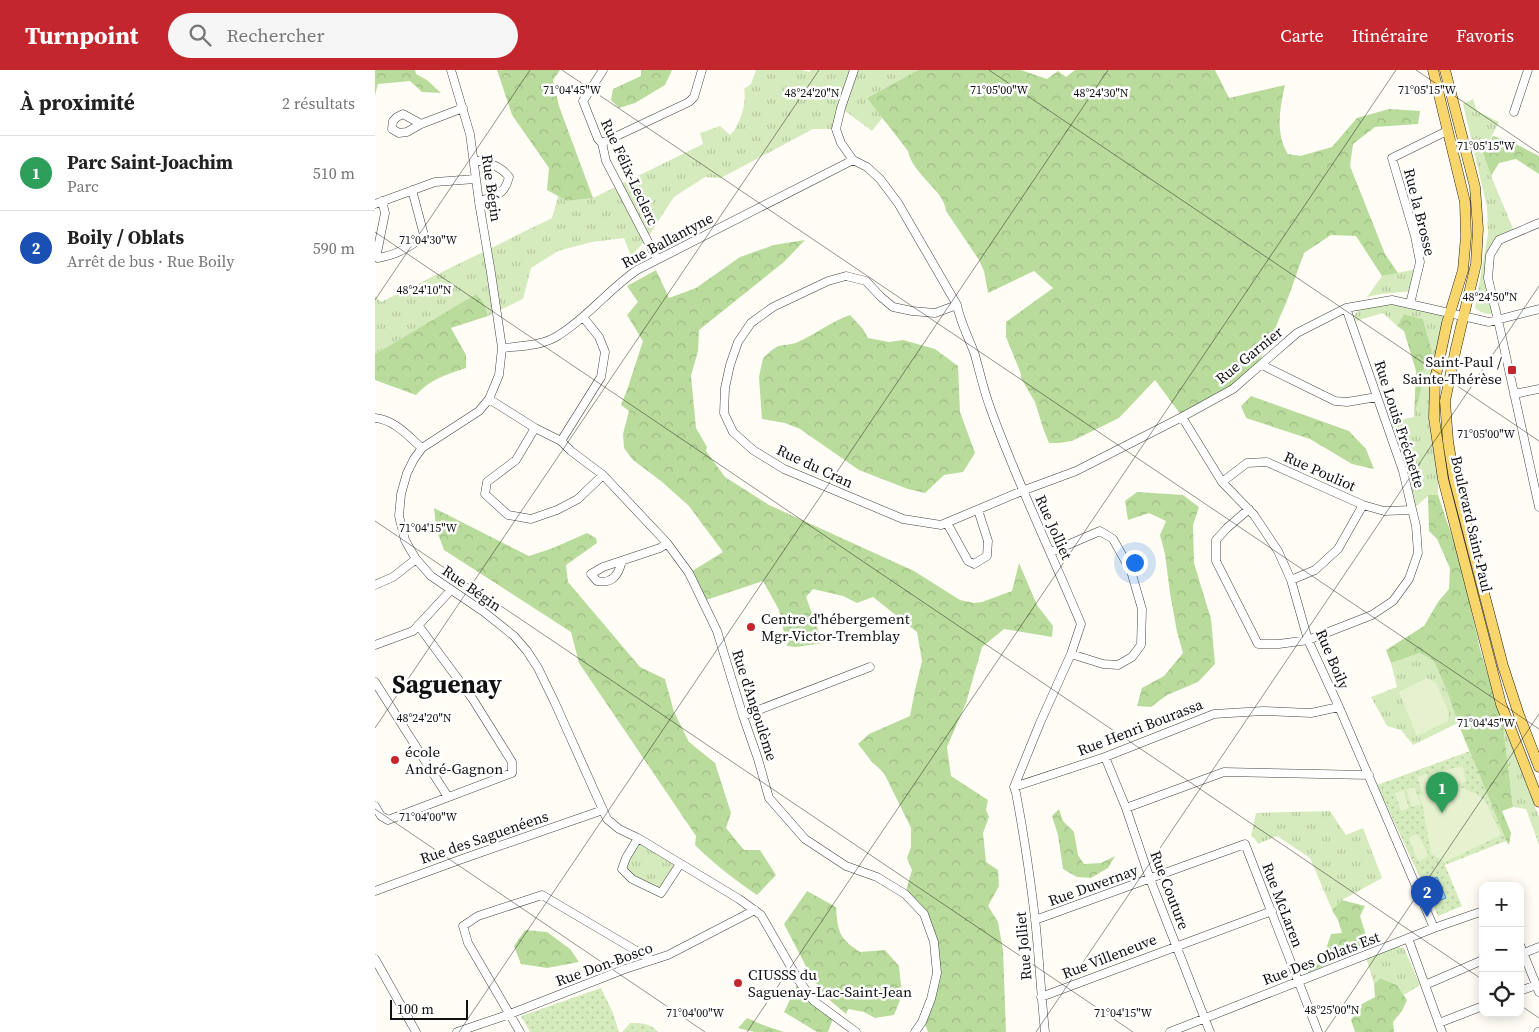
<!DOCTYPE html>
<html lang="fr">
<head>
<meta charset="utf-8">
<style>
  body { margin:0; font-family:"Source Serif 4",serif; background:#f6f6f6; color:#222 }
  .controls { position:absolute; right:15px; bottom:15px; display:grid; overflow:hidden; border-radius:10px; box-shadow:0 2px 12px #0003 }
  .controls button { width:45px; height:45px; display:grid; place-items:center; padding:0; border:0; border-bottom:1px solid #e0e0e0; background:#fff; color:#222; font:25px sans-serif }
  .scale { position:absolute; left:15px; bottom:12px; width:78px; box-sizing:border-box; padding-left:5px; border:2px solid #111; border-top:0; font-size:14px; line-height:18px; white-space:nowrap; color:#111; -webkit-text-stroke:4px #fff; paint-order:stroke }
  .you { position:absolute; left:759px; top:492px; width:18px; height:18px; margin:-12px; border:4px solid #fff; border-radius:50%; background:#1a73e8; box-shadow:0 0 0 8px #1a73e833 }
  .badge { display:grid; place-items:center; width:32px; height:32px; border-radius:50%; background:#c4262e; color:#fff; font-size:16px; font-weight:700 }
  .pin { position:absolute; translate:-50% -41px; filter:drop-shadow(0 1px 2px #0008) }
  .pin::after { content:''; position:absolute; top:26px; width:18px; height:15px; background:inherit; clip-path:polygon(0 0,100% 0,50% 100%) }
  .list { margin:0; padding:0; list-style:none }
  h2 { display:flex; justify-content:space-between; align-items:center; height:65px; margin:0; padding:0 20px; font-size:21px }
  h2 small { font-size:16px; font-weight:400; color:#767676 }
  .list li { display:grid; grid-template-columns:32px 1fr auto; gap:15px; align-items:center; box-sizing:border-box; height:75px; padding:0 20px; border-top:1px solid #e0e0e0 }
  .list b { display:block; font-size:19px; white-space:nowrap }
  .list p { margin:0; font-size:16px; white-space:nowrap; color:#767676 }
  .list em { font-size:16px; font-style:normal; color:#767676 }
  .icon { flex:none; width:28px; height:28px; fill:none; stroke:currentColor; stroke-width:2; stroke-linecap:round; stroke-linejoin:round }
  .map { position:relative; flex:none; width:1164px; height:962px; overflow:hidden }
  header { display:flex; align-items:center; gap:30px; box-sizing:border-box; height:70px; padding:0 25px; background:#c4262e; color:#fff }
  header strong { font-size:24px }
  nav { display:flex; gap:28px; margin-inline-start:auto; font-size:18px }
  .search { width:350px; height:45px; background:#f6f6f6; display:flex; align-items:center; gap:12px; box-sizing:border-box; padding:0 18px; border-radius:28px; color:#767676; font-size:19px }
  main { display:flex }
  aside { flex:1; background:#fff }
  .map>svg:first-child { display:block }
  .grass { fill:url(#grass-tufts) }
  .forest { fill:url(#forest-crowns) }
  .park { fill:url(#park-dots) }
  .pitch { fill:#e6f2cf }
  .water { fill:url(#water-ripples); stroke:#3f96cf }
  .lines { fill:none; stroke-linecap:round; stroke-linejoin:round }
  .minor-casing { stroke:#444; stroke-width:9 }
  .major-casing { stroke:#222; stroke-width:11 }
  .minor { stroke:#fff; stroke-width:8 }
  .major { stroke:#f9d66b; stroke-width:10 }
  .ticks { fill:none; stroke:#111; stroke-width:1; stroke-opacity:0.45 }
  .poi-dot { fill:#c4262e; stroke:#fff; stroke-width:2 }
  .labels { text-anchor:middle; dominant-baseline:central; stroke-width:5; stroke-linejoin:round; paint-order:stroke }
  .street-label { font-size:15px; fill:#111; stroke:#fff }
  .poi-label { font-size:15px; fill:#111; stroke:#fff; text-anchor:start }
  .town-label { font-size:25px; font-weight:bold; fill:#111; stroke:#fff }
  .ticks-label { font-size:12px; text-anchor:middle; fill:#111; stroke:#fff; stroke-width:5; stroke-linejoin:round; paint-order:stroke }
</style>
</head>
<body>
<header>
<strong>Turnpoint</strong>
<div class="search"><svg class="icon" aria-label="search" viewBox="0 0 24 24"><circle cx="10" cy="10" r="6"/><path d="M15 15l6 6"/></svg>Rechercher</div>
<nav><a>Carte</a><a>Itinéraire</a><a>Favoris</a></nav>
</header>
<main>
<aside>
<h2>À proximité<small>2 résultats</small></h2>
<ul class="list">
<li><span class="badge" style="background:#2e9e5b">1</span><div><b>Parc Saint-Joachim</b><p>Parc</p></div><em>510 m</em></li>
<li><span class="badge" style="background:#1a4fb4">2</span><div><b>Boily / Oblats</b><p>Arrêt de bus · Rue Boily</p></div><em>590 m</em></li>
</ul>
</aside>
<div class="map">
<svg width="1164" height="962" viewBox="0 0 1164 962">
  <defs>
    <pattern id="grass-tufts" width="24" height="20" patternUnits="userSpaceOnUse" patternTransform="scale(1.25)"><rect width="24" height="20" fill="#d5ebbd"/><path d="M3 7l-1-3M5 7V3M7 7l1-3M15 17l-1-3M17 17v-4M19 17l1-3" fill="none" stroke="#b6c8a1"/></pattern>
    <pattern id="forest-crowns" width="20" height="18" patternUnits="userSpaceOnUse" patternTransform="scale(1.25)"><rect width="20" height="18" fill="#b9dc9c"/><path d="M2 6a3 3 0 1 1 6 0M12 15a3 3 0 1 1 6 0" fill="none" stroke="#9ebc85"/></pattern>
    <pattern id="park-dots" width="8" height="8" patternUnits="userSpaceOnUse" patternTransform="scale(1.25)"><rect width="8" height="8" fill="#d5ebbd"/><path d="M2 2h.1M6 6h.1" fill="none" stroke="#b6c8a1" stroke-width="1.8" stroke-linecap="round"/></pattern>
    <pattern id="water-ripples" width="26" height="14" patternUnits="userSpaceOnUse" patternTransform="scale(1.25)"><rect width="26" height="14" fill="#b9e0f7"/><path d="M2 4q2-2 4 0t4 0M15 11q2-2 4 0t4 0" fill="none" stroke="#9ebfd3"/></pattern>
  </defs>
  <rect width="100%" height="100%" fill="#fffdf5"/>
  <path class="grass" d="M381,0H427L434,2L436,0H543L492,28L508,47L497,61L466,38L461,59H438L346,108L330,107L299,127L271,170L256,186L249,168L217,172L183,181L156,198L148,229L113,246L109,233L101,224L0,284V226L6,232L177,148L183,126L192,131L218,128L328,74L325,63L345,56L355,65C365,56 372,32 369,19L376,14Z
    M1098,29L1102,41L1124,52L1108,83L1116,106L1140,163L1124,170L1115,185L1119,243C1113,246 1105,242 1100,238L1113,164L1112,137L1088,34Z
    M1042,199L1038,221L1006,224L992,227L1007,206Z
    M1021,233L1070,245L1062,293L1063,425L1053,426L1037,440L1011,353L1039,347L1046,320L1048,301L1057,281L1048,249L1029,244L1022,256L1008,243L981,251L979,245L985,239Z
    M1045,583L1059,591L1072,621L1083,653L1038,675L1026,660L1012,656L996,627L1022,617L1016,593Z
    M1128,654L1164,747V775L1151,739L1138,737Z
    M955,741L971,765L988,758L1007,808L967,830L957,840L935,788L902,766L883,774L880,769L876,766L881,743Z
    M263,768L305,794L286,823L247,799Z
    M1022,877L1029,878L1045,915L1029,925L1022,915L1007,908L999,914L991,887Z"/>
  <path class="forest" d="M0,0H40L41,4L52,10L66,23L47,22L35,11L3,14L0,25Z
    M122,0H185L178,10L184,36L218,128L192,131L172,120L174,98L137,45Z
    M266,0H297L290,15L260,33L244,38L236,30L238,19L266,6Z
    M543,0H646L672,9L683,1L691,7L700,0H840L854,28L910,15C905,37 900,64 913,84L925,86L957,77L982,48L1014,39L1045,41L1043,54L1000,57L978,74L975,96L1010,184L1023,203L1007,206L981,166L956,165L929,183L913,228L896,268L883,294L857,316L806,345L780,310L744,348L697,371L684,373H674L668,358L660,332L646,308V304L631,267V252L678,218L659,201L613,223L609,201L604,190L571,141C570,121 537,104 533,81L492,28Z
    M1118,66L1137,72L1164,86V104L1141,89L1124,93L1116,106L1108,83Z
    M430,170L409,192L324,260L323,281L316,306L321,358L332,377L331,381L350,407L394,435L539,501L585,530L599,533L607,532L637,521L644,493L662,535L678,556L677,567L629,559L607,577L591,633L572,677L576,706L613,730L611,740L614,747L608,763L611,792L623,800L624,816L613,836L623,852L628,880L631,962H553L551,957L547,952L562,903L559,872L549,844L530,824L537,800L532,788L536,777V758L509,703L497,692L483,674L494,664L535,646L540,620L547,591L542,562L498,527L482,533L468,526L438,519L431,527L448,573L421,577L412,576L404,540L388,511L328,531L314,503L348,482L314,436L286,411L258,390L249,378L248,364L254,341L246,335L252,320L268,271L252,245L263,232L252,216L281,200L294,228L321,218L365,187L399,175Z
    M101,224L109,233L113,246L76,258L91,285V298C70,305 56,309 41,325L0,310V284Z
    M1029,244L1048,249L1057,281L1048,301L1046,320L1039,347L1041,301L1029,261L1022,256Z
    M475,245L488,259L493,268L514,272L528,270L560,279L583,296L585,342L600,383L588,402L569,405L550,423L533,419L484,400L425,359L410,353L387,349L384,307L388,288C393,284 398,278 404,276C410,274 417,275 423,272C441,264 457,251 475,245Z
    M876,326L974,361L991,379L999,399L977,394L935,369L871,348L866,336Z
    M762,422L808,425L824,437L818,455L819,493L836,549L840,594L823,612L792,625L776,637L762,636L767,618L789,606L808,583L802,562L795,523L790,484L785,465L791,451L774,443L753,450L750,431Z
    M1053,425H1063L1085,490L1105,579L1128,654L1138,737L1127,741L1136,763L1134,775L1131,771L1083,653L1072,621L1059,591L1045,583L1016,593L1011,580L1049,556L1063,532L1074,519L1075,498L1062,469L1054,461Z
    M59,438L154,486L178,478L212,463L221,468L222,473L191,495L193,512L265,597L290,609L299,642L314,672L340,693L356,743L351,758L369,780H385L401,805L382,825C360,810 339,794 320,775L321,766L204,593L196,562L69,480L61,458Z
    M684,739L688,751L699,762L703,785L709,794L726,793L740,786L733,798L716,808L702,807L688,799L683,765L677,746Z
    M432,821L461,837C463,863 464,868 485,882L510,880L524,896L527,925L519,945L500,948L489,942L473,939L471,944L451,927L436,906L409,854Z
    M967,830L990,836L985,846L994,875L933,903L932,900L953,885L951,879L956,864L967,863L963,850L957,840Z
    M150,860L172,862L195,879L204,892L172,898L146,894L139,876Z
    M1006,908L1022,915L1032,930L1027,941L1018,952L1019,962H980L976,950L985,935L1000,927L999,914Z
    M424,911L459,946L453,962H442L409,942Z
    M372,948L388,955L409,962H380L363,958Z"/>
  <path class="park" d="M1095,681L1131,771L1070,795L1087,836L1063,846L1002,715Z
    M226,918L238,943L244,962H155L146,946Z
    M255,953C267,953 275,953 283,962H247Z"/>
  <path class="pitch" d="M1052,608L1061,613L1074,643L1073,651L1042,666L1024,622Z
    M1088,696L1091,712L1061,719L1057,703Z
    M1052,704L1058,720L1052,723L1081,715L1101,724L1108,729L1113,736L1126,765L1070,792L1056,784L1048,737L1044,725L1048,724L1042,707Z
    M1039,717L1046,734L1037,737L1031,720Z
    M1028,720L1034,738L1026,741L1020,723Z
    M1043,764L1053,784L1052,787L1044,791L1042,789L1034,769L1036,766Z"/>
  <path class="water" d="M1062,807L1071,828L1060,832L1052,811Z"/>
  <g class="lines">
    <defs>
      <path id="minor" d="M76,0L95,64L104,132L116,203L127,278L124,305L114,329L104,341L47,378L39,389L32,403L26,424L24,446L30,470L35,479L41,489L56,506L109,542L139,566L152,581L163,598L180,633L232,749L244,759L263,768L364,829L386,845L424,911L439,931L481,962
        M228,0L208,31L223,69L227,73L231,91L282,189
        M479,0L466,38L461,59L466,73L478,90L492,97L505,109L523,133L582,235C585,252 594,268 600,285C605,303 609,322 616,340C642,412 676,482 706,554L696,584L665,653L639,717L641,723C649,765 655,806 660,848C664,886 666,924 670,962
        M1139,42L1153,0
        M46,54L28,44L22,47L18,51L17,59L24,63L32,62L46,54L88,38
        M227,73L314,32L319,27L327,0
        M99,90C113,93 125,95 134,107C129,127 120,124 104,132
        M7,131L10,143L2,183L3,188C21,185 35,178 49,165L37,120
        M0,134L60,112L100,109
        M1164,153L1124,170L1115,185L1113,208L1125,259L1164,437
        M1035,234L1045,192L1040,166L1017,88L1072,61
        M582,235L560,243L537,241L518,237L506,227L491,211L471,206L453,211L398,237L376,253L363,272L355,295L350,318L349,343L358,362L378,380L409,399L528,449L566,455L647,421L701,401L807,347L858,319L922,263L971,238L1017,230L1114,252L1164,239
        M127,278C146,276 168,276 184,265C213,247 234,219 262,200L478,90
        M887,295L960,331L972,332L1002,327
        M1139,324L1164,319
        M114,329L160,358L186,371L196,381L228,405L292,473L314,503L342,561L368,646L383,689L394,728L430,769L471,796L502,807L530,824L549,844L559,872L562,903L556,929L547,952L540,962
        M807,347L847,412L879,445L903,481L916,510L933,570L964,637L1059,858
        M0,348C20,350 33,366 47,378
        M160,358L141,390L112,412L110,424L133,445L156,449L182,440L203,429L228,405
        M186,371L226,307L230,282L224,267L208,247
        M847,412L872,393L892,392L988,435L1009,441L1037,440
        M874,439L852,458L841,470V491L883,574H904L933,570L997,545L1018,531L1034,509L1043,483L1041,456L1028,401L971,238
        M572,453L593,491L599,494L612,486L613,471L603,440
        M676,482L725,461L738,469L756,501L767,539L766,575L757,587L743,595L728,594L696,584
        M247,491C243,506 237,514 222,511L216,504L228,497L285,478L292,473
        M916,510L940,500L963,479L988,435
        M0,515L18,507L41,489
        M0,575L38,561L76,520
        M0,612L73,727
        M368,646L495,597
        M730,687L751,738L775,809L835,962
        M639,717L730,687L839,644L888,641L936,643L964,637
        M0,736L6,746L13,750L137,703V692L97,628L43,555
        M751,738L849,702L994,705
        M263,768L251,788L247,799L257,809L286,823L305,794
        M0,821L87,789L228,740
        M660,850L870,774L943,962
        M1033,868L1067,962
        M1145,875L1164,922
        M1149,883L1164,877
        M0,889L41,962
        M1050,915L1108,890
        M1145,921L1161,915
        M666,927L897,841
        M1064,953L1108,936
        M82,962L135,944L250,899L293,885L380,840
        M145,962L93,873L88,856L103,846L167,825L277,890
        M795,962L1059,858L1108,841
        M1163,962H1164"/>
      <path id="major" d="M1058,0L1090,132L1091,166L1088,200L1072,253L1060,310L1059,348L1068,409L1126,634L1164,732
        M1070,0L1100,117L1103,159L1101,194L1081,278L1070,331L1073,371L1079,408L1128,596L1144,645L1164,697"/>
    </defs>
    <use href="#minor" class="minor-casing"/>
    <use href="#major" class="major-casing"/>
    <use href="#minor" class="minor"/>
    <use href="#major" class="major"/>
  </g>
  <path class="ticks" d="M187,0L1164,659M614,0L1164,371M1041,0L1164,83M0,162L1108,910M0,230L155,0M0,451L758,962M0,658L444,0M0,739L330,962M1145,935L1164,948M84,962L733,0M372,962L1021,0M661,962L1164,216M950,962L1164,644"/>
  <g class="poi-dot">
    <rect x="1132" y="295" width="10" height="10" rx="2.5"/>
    <circle cx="376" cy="557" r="5"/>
    <circle cx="20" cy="690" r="5"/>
    <circle cx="363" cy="913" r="5"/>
  </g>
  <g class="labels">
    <g class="street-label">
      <text transform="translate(255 102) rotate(65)">Rue Félix-Leclerc</text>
      <text transform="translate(117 118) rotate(82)">Rue Bégin</text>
      <text transform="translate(1045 142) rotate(76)">Rue la Brosse</text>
      <text transform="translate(292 170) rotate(-28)">Rue Ballantyne</text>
      <text transform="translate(874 285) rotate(-39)">Rue Garnier</text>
      <text transform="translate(1025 354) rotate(72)">Rue Louis Fréchette</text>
      <text transform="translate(440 396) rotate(25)">Rue du Cran</text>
      <text transform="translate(945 401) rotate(24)">Rue Pouliot</text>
      <text transform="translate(1097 454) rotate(77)">Boulevard Saint-Paul</text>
      <text transform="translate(679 457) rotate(66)">Rue Jolliet</text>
      <text transform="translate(97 518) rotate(35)">Rue Bégin</text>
      <text transform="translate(958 589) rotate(67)">Rue Boily</text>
      <text transform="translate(380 635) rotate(72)">Rue d'Angoulème</text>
      <text transform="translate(765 657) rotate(-21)">Rue Henri Bourassa</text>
      <text transform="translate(109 767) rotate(-19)">Rue des Saguenéens</text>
      <text transform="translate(718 815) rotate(-20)">Rue Duvernay</text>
      <text transform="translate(795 820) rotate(69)">Rue Couture</text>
      <text transform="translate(908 835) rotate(69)">Rue McLaren</text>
      <text transform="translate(648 876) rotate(-95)">Rue Jolliet</text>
      <text transform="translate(734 886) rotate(-21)">Rue Villeneuve</text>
      <text transform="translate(946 888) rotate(-21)">Rue Des Oblats Est</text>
      <text transform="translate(229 894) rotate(-20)">Rue Don-Bosco</text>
    </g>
    <g class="poi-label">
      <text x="1127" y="291" text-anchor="end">Saint-Paul /<tspan x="1127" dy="17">Sainte-Thérèse</tspan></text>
      <text x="386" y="548">Centre d'hébergement<tspan x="386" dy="17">Mgr-Victor-Tremblay</tspan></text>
      <text x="30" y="681">école<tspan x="30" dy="17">André-Gagnon</tspan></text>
      <text x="373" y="904">CIUSSS du<tspan x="373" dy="17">Saguenay-Lac-Saint-Jean</tspan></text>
    </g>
    <g class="town-label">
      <text x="72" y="614">Saguenay</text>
    </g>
  </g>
  <g class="ticks-label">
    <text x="197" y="24">71°04'45"W</text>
    <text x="624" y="24">71°05'00"W</text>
    <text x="1052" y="24">71°05'15"W</text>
    <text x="437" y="27">48°24'20"N</text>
    <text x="726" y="27">48°24'30"N</text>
    <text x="1111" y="80">71°05'15"W</text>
    <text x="53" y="174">71°04'30"W</text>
    <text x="49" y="224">48°24'10"N</text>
    <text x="1115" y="231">48°24'50"N</text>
    <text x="1111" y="368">71°05'00"W</text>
    <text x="53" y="462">71°04'15"W</text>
    <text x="49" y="652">48°24'20"N</text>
    <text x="1111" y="657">71°04'45"W</text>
    <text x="53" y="751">71°04'00"W</text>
    <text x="957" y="944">48°25'00"N</text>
    <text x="320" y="947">71°04'00"W</text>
    <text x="748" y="947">71°04'15"W</text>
  </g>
</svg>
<div class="controls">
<button>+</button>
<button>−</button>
<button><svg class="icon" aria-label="locate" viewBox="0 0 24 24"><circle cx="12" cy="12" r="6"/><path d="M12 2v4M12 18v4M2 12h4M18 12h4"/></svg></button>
</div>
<div class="scale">100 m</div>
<div class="you"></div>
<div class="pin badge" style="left:1067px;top:743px;background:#2e9e5b">1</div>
<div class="pin badge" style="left:1052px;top:847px;background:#1a4fb4">2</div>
</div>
</main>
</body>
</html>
